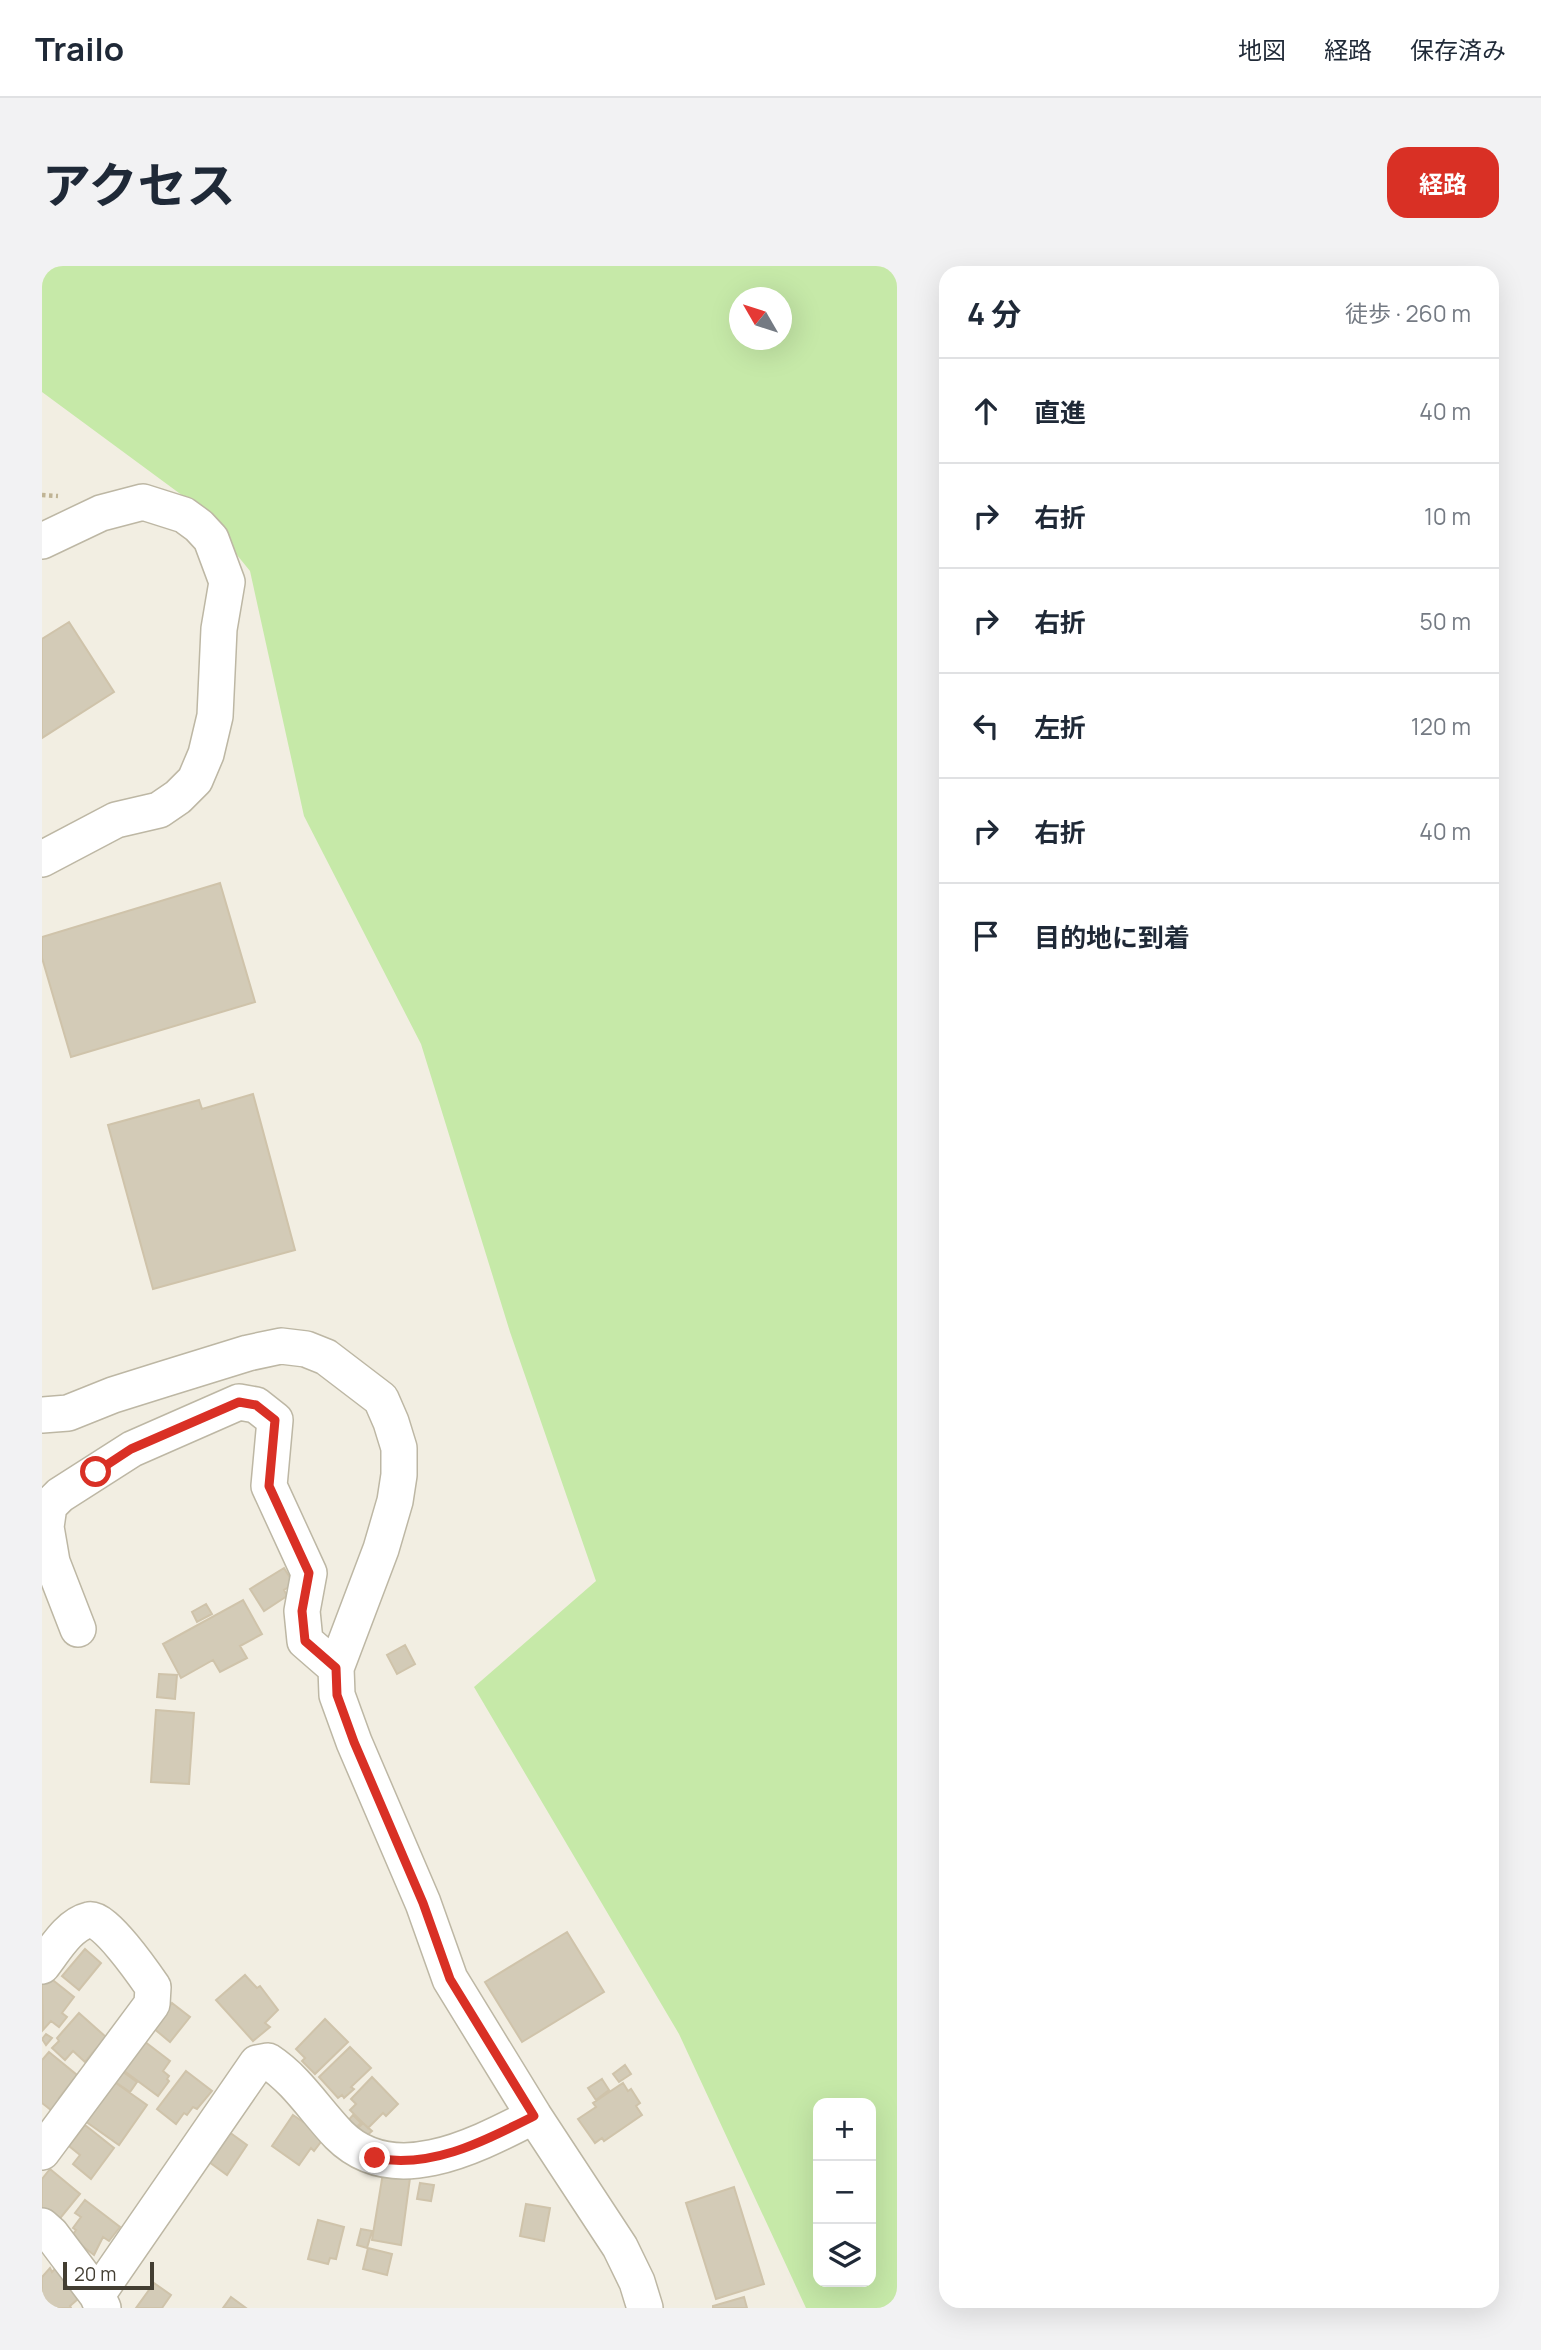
<!DOCTYPE html>
<html lang="ja">
<head>
<meta charset="utf-8">
<style>
  body { margin:0; font-family:Manrope,"Noto Sans JP",sans-serif; background:#f2f2f3; color:#1f2937 }
  .controls { position:absolute; right:21px; bottom:21px; display:grid; overflow:hidden; border-radius:14px; box-shadow:0 7px 28px #0002 }
  .controls button { width:63px; height:63px; display:grid; place-items:center; padding:0; border:0; border-bottom:2px solid #e0e1e3; background:#fff; color:#1f2937; font:35px sans-serif }
  .compass { position:absolute; left:687px; top:21px; width:63px; height:63px; border-radius:50%; background:#fff; box-shadow:0 7px 28px #0002; rotate:309deg }
  .scale { position:absolute; left:21px; bottom:18px; width:91px; box-sizing:border-box; padding-left:7px; border:4px solid #433e32; border-top:0; font-size:19px; line-height:24px; white-space:nowrap; color:#433e32; -webkit-text-stroke:5px #fff; paint-order:stroke }
  .stop { position:absolute; width:21px; height:21px; margin:-16px; border:5px solid #d93025; border-radius:50%; background:#fff }
  .stop.end { background:#d93025; border-color:#fff; box-shadow:0 2px 7px #0008 }
  .list { margin:0; padding:0; list-style:none }
  h2 { display:flex; justify-content:space-between; align-items:center; height:91px; margin:0; padding:0 28px; font-size:30px }
  h2 small { font-size:23px; font-weight:400; color:#747a83 }
  .list li { display:grid; grid-template-columns:46px 1fr auto; gap:21px; align-items:center; box-sizing:border-box; height:105px; padding:0 28px; border-top:2px solid #e0e1e3 }
  .list b { display:block; font-size:26px; white-space:nowrap }
  .list em { font-size:23px; font-style:normal; color:#747a83 }
  .icon { flex:none; width:38px; height:38px; fill:none; stroke:currentColor; stroke-width:2; stroke-linecap:round; stroke-linejoin:round }
  .map { position:relative; flex:none; width:855px; height:2042px; overflow:hidden; border-radius:21px }
  header { display:flex; align-items:center; gap:42px; box-sizing:border-box; height:98px; padding:0 35px; background:#fff; border-bottom:2px solid #e0e1e3 }
  header strong { font-size:33px }
  nav { display:flex; gap:38px; margin-inline-start:auto; font-size:24px }
  .intro { display:flex; align-items:center; justify-content:space-between; box-sizing:border-box; height:168px; padding:0 42px }
  h1 { margin:0; font-size:49px }
  .button { padding:18px 32px; border-radius:21px; background:#d93025; color:#fff; font-size:24px; font-weight:700 }
  main { display:flex; gap:42px; padding:0 42px }
  aside { flex:1; background:#fff; border-radius:21px; box-shadow:0 7px 28px #0002 }
  .map>svg:first-child { display:block }
  .green { fill:#c6e9a8; fill-rule:evenodd }
  .building { fill:#d3cbb7; stroke:#cfc3aa; stroke-width:2 }
  .lines { fill:none; stroke-linecap:round; stroke-linejoin:round }
  .minor-casing { stroke:#bdb7a4; stroke-width:38 }
  .path { stroke:#c0b495; stroke-width:4.5; stroke-dasharray:3.5 3.5; stroke-linecap:butt }
  .minor { stroke:#fff; stroke-width:35 }
  .route { stroke:#d93025; stroke-width:9 }
</style>
</head>
<body>
<header>
<strong>Trailo</strong>
<nav><a>地図</a><a>経路</a><a>保存済み</a></nav>
</header>
<div class="intro"><h1>アクセス</h1><a class="button">経路</a></div>
<main>
<div class="map">
<svg width="855" height="2042" viewBox="0 0 855 2042">
  <rect width="100%" height="100%" fill="#f2eee2"/>
  <path class="green" d="M0,0H855V2042H764L637,1768L432,1421L554,1315L468,1066L379,778L262,550L208,305L156,241L0,126ZM698,32H740V74H698ZM776,1837H829V2016H776Z"/>
  <path class="building" d="M27,356L72,426L0,472V373Z
    M178,617L213,736L29,791L0,692V671Z
    M211,828L253,984L111,1023L66,859L157,834L160,843Z
    M242,1302L252,1318L242,1324L245,1330L222,1345L208,1323Z
    M201,1334L220,1368L198,1380L205,1392L178,1406L171,1394L139,1412L121,1378Z
    M164,1338L170,1348L155,1356L150,1346Z
    M363,1379L373,1398L355,1408L345,1389Z
    M117,1408L135,1409L133,1433L115,1431Z
    M114,1444L152,1447L147,1518L109,1516Z
    M525,1666L562,1726L480,1776L443,1716Z
    M43,1683L59,1697L37,1724L20,1710Z
    M203,1709L215,1722L218,1720L236,1744L223,1757L228,1761L211,1775L174,1734Z
    M7,1711L32,1731L20,1747L25,1751L17,1761L9,1755L1,1764L0,1719Z
    M130,1737L148,1751L128,1776L110,1761Z
    M37,1747L64,1771L43,1796L31,1785L23,1794L10,1782L17,1775L15,1772Z
    M283,1753L306,1776L273,1808L260,1795L263,1792L254,1783Z
    M4,1768L10,1772L4,1779L0,1773Z
    M98,1772L128,1795L121,1805L127,1810L125,1813L127,1815L116,1830L77,1801Z
    M308,1781L329,1802L309,1821L312,1823L302,1832L300,1829L296,1832L277,1811Z
    M7,1786L35,1809L17,1832L23,1837L14,1848L0,1837V1794Z
    M583,1799L589,1808L577,1816L571,1808Z
    M77,1803L95,1816L88,1826L69,1813Z
    M144,1805L170,1825L155,1843L151,1841L145,1849L142,1847L134,1858L115,1843Z
    M330,1811L356,1838L344,1850L341,1847L326,1862L308,1844L314,1838L309,1833Z
    M560,1813L567,1824L554,1834L546,1822Z
    M71,1815L105,1839L77,1879L43,1855Z
    M581,1817L586,1825L589,1823L598,1837L594,1840L600,1849L562,1875L560,1872L553,1877L536,1853L554,1841L551,1837Z
    M251,1849L279,1868L281,1873L272,1885L269,1882L257,1899L230,1880Z
    M311,1849L319,1857L312,1863L305,1856Z
    M321,1857L330,1865L321,1873L313,1865Z
    M43,1859L72,1882L49,1913L31,1898L38,1889L27,1880Z
    M183,1863L205,1879L185,1909L163,1893Z
    M8,1903L38,1928L15,1956L0,1944V1913Z
    M341,1907L368,1912L359,1979L330,1974Z
    M378,1917L392,1919L389,1935L375,1933Z
    M692,1921L722,2018L674,2033L644,1937Z
    M43,1934L78,1961L67,1975L61,1971L52,1989L29,1971L34,1964L31,1962L39,1951L33,1947Z
    M484,1938L508,1942L502,1975L478,1970Z
    M276,1954L302,1961L294,1993L288,1992L286,1998L266,1993Z
    M319,1963L330,1965L325,1982L315,1979Z
    M326,1982L350,1988L345,2009L321,2003Z
    M16,2000L37,2032L28,2040L29,2042H2L0,2039V2011L8,2002L10,2006Z
    M112,2017L129,2029L120,2042H94Z
    M189,2031L204,2042H181Z
    M702,2031L705,2042H671V2040Z"/>
  <g class="lines">
    <defs>
      <path id="minor" d="M0,275L59,247L101,236L142,249L157,260L169,273L185,316L177,363L173,450L164,488L153,514L136,531L117,544L74,554L0,593
        M0,1149L26,1147L71,1129L122,1113L206,1087L239,1080L264,1083L284,1091L339,1133L349,1156L357,1182V1209L353,1235L339,1283L294,1402L295,1429L312,1476L381,1637L408,1713L492,1850L578,1981L595,2016L603,2042
        M36,1363L10,1296L4,1261L7,1240L18,1229L90,1183L197,1136L214,1139L233,1154L227,1220L267,1307L260,1345L263,1375L294,1402
        M0,1700C12,1685 26,1659 47,1654C62,1650 102,1708 111,1721L110,1738L0,1886
        M0,1960L9,1968L55,2029L61,2042
        M55,2029L215,1797L226,1795C255,1814 273,1844 297,1869C352,1924 435,1879 492,1850"/>
    </defs>
    <use href="#minor" class="minor-casing"/>
    <path class="path" d="M0,229L16,230"/>
    <use href="#minor" class="minor"/>
  </g>
  <g class="lines">
    <path class="route" d="M54,1206L89,1183L197,1136L214,1139L233,1154L227,1220L267,1307L260,1345L263,1375L294,1402L295,1429L312,1476L381,1637L408,1713L492,1850C442,1875 390,1903 333,1892"/>
  </g>
</svg>
<div class="controls">
<button>+</button>
<button>−</button>
<button><svg class="icon" aria-label="layers" viewBox="0 0 24 24"><path d="M12 4l9 5-9 5-9-5zM3 14l9 5 9-5"/></svg></button>
</div>
<svg class="compass" viewBox="-18 -18 36 36"><path d="M0-13l5 13h-10z" fill="#e53935"/><path d="M0 13l5-13h-10z" fill="#747a83"/></svg>
<div class="scale">20 m</div>
<div class="stop" style="left:54px;top:1206px"></div>
<div class="stop end" style="left:333px;top:1892px"></div>
</div>
<aside>
<h2>4 分<small>徒歩 · 260 m</small></h2>
<ul class="list">
<li><svg class="icon" aria-label="ahead" viewBox="0 0 24 24"><path d="M12 20V5M6 11l6-6 6 6"/></svg><div><b>直進</b></div><em>40 m</em></li>
<li><svg class="icon" aria-label="right" viewBox="0 0 24 24"><path d="M7 20v-9h11M14 6l5 5-5 5"/></svg><div><b>右折</b></div><em>10 m</em></li>
<li><svg class="icon" aria-label="right" viewBox="0 0 24 24"><path d="M7 20v-9h11M14 6l5 5-5 5"/></svg><div><b>右折</b></div><em>50 m</em></li>
<li><svg class="icon" aria-label="left" viewBox="0 0 24 24"><path d="M17 20v-9H6M10 6l-5 5 5 5"/></svg><div><b>左折</b></div><em>120 m</em></li>
<li><svg class="icon" aria-label="right" viewBox="0 0 24 24"><path d="M7 20v-9h11M14 6l5 5-5 5"/></svg><div><b>右折</b></div><em>40 m</em></li>
<li><svg class="icon" aria-label="arrive" viewBox="0 0 24 24"><path d="M6 21V4h12l-3 4 3 4H6"/></svg><div><b>目的地に到着</b></div></li>
</ul>
</aside>
</main>
</body>
</html>
